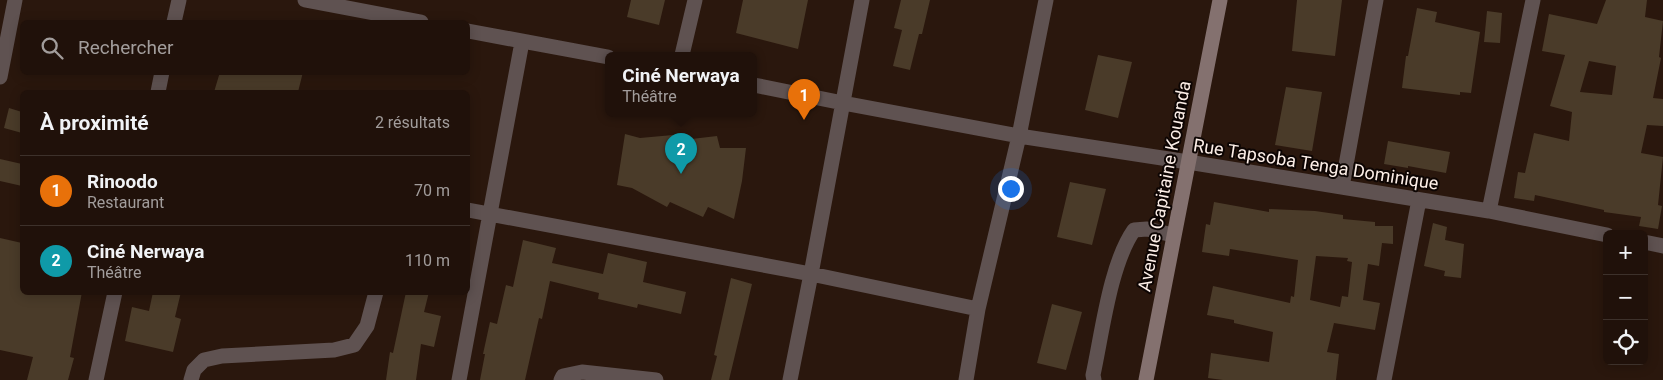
<!DOCTYPE html>
<html lang="fr">
<head>
<meta charset="utf-8">
<style>
  body { margin:0; font-family:Roboto,sans-serif; background:#281a13; color:#f1f3f6 }
  .controls { position:absolute; right:15px; bottom:15px; display:grid; overflow:hidden; border-radius:8px; box-shadow:0 2px 12px #0003 }
  .controls button { width:45px; height:45px; display:grid; place-items:center; padding:0; border:0; border-bottom:1px solid #3d312b; background:#20110a; color:#f1f3f6; font:25px sans-serif }
  .you { position:absolute; left:1010px; top:188px; width:18px; height:18px; margin:-12px; border:4px solid #fff; border-radius:50%; background:#1a73e8; box-shadow:0 0 0 8px #1a73e833 }
  .badge { display:grid; place-items:center; width:32px; height:32px; border-radius:50%; background:#7c3aed; color:#fff; font-size:16px; font-weight:700 }
  .pin { position:absolute; translate:-50% -41px; filter:drop-shadow(0 1px 2px #0008) }
  .pin::after { content:''; position:absolute; top:26px; width:18px; height:15px; background:inherit; clip-path:polygon(0 0,100% 0,50% 100%) }
  .popup { position:absolute; left:605px; top:52px; width:152px; height:65px; box-sizing:border-box; display:grid; place-content:center; border-radius:8px; background:#20110a; filter:drop-shadow(0 1px 4px #0005); font-size:16px; white-space:nowrap; color:#a29d9c }
  .popup b { font-size:19px; color:#f1f3f6 }
  .popup::after { content:''; position:absolute; left:50%; top:100%; margin-left:-10px; border:10px solid transparent; border-top-color:#20110a }
  .list { margin:0; padding:0; list-style:none }
  h2 { display:flex; justify-content:space-between; align-items:center; height:65px; margin:0; padding:0 20px; font-size:21px }
  h2 small { font-size:16px; font-weight:400; color:#a29d9c }
  .list li { display:grid; grid-template-columns:32px 1fr auto; gap:15px; align-items:center; box-sizing:border-box; height:70px; padding:0 20px; border-top:1px solid #3d312b }
  .list b { display:block; font-size:19px; white-space:nowrap }
  .list p { margin:0; font-size:16px; white-space:nowrap; color:#a29d9c }
  .list em { font-size:16px; font-style:normal; color:#a29d9c }
  .icon { flex:none; width:28px; height:28px; fill:none; stroke:currentColor; stroke-width:2; stroke-linecap:round; stroke-linejoin:round }
  .map { position:relative; flex:none; width:1663px; height:380px; overflow:hidden }
  .search { position:absolute; background:#20110a; box-shadow:0 2px 12px #0003; left:20px; top:20px; width:450px; height:55px; display:flex; align-items:center; gap:12px; box-sizing:border-box; padding:0 18px; border-radius:8px; color:#a29d9c; font-size:19px }
  .panel { position:absolute; background:#20110a; box-shadow:0 2px 12px #0003; left:20px; top:90px; width:450px; height:205px; border-radius:8px }
  .map>svg:first-child { display:block }
  .building { fill:#4a3b29; fill-rule:evenodd }
  .lines { fill:none; stroke-linecap:round; stroke-linejoin:round }
  .street { stroke:#5f5251; stroke-width:15 }
  .secondary { stroke:#84716f; stroke-width:15 }
  .labels { text-anchor:middle; dominant-baseline:central; stroke-width:4; stroke-linejoin:round; paint-order:stroke }
  .street-label { font-size:18px; fill:#fceee7; stroke:#0d0503 }
</style>
</head>
<body>
<div class="map">
<svg width="1663" height="380" viewBox="0 0 1663 380">
  <rect width="100%" height="100%" fill="#2a170d"/>
  <path class="building" d="M631,0H665L659,25L627,17Z
    M743,0H808L798,49L736,33Z
    M901,0H930L922,34H919L910,70L893,66L902,30L894,28Z
    M1297,0H1342L1335,56L1292,51Z
    M1606,0H1647L1645,17L1663,21L1659,57L1661,58L1653,98L1663,99V126L1647,125L1641,153L1663,157L1658,205L1662,206L1658,229L1639,226L1641,217L1604,212V210L1535,195L1534,201L1514,198L1518,172L1525,173L1534,133L1569,141L1572,112L1550,106L1565,55L1542,51L1549,14L1597,24ZM1589,61L1616,66L1612,95L1580,92Z
    M1417,8L1437,12L1435,22L1480,32L1471,93L1460,92V95L1402,88L1406,56H1408Z
    M1487,11L1502,13L1500,43L1484,42Z
    M1098,55L1132,62L1118,118L1085,110Z
    M220,72H303L298,92H214Z
    M1286,87L1322,92L1312,151L1275,145Z
    M9,108L22,112V133L4,128Z
    M625,134L640,138L684,134L683,140L717,136L720,148H746L742,181L734,219L708,207L703,217L670,202L667,207L632,188L617,185Z
    M1388,141L1450,152L1446,173L1408,166V168L1384,164Z
    M0,159L22,164V186L0,181Z
    M1070,182L1106,189L1092,245L1057,237Z
    M1214,202L1269,212V209L1315,211L1343,215V219L1375,222V226H1393V244L1382,243L1379,266L1368,264L1363,300L1380,303L1375,330L1334,323L1327,352L1339,354L1336,380H1223L1208,378L1211,353L1269,362L1273,332L1234,323V320L1207,315L1213,286L1290,303L1291,296L1294,297L1298,260L1230,249L1229,256L1202,252L1206,224L1210,225ZM1316,256L1348,258L1347,261L1352,262L1348,297L1342,296L1340,307L1310,300Z
    M1433,223L1447,227L1445,240L1464,244L1461,278L1444,276L1445,271L1424,266Z
    M0,238L22,243V292H82L70,357L74,358L68,380H27L33,357L0,350Z
    M523,240L556,248L552,263L603,274L608,253L647,262L643,282L686,292L681,314L638,304L637,308L598,299L599,293L550,281L542,319L539,318L525,380H480L485,354H483L490,322L497,324L506,285L513,287Z
    M731,278L752,284L729,380H711L717,356L714,355Z
    M153,292H181L175,317L181,319L173,352L125,341L132,307L149,311Z
    M406,292H429L424,312L441,316L434,347L421,344L416,380H386L390,352L393,353Z
    M1052,304L1082,312L1066,370L1037,363Z"/>
  <g class="lines">
    <path class="street" d="M305,0L421,22
      M174,22L179,0
      M468,31L608,57
      M682,55L695,0
      M0,77L15,0
      M754,85L843,103L1019,136L1188,162L1489,211L1607,235
      M158,92L162,72
      M1342,187L1376,0
      M468,210L811,274L978,309
      M1489,211L1533,0
      M1644,242L1663,246
      M96,380L115,292
      M191,380L194,370L204,360L222,356L334,350L354,345L367,326L376,292
      M459,380L522,42
      M561,380L563,376L582,372L656,380
      M790,380L811,274L862,0
      M966,380L978,309L1019,136L1046,0
      M1094,380L1093,375C1102,334 1110,264 1134,230L1147,229L1173,235
      M1384,380L1419,200"/>
    <path class="secondary" d="M1146,380L1220,0"/>
  </g>
  <g class="labels">
    <g class="street-label">
      <text transform="translate(1316 164) rotate(9)">Rue Tapsoba Tenga Dominique</text>
      <text transform="translate(1164 186) rotate(-79)">Avenue Capitaine Kouanda</text>
    </g>
  </g>
</svg>
<div class="controls">
<button>+</button>
<button>−</button>
<button><svg class="icon" aria-label="locate" viewBox="0 0 24 24"><circle cx="12" cy="12" r="6"/><path d="M12 2v4M12 18v4M2 12h4M18 12h4"/></svg></button>
</div>
<div class="you"></div>
<div class="pin badge" style="left:804px;top:120px;background:#e8710a">1</div>
<div class="pin badge" style="left:681px;top:174px;background:#0f9aa8">2</div>
<div class="popup"><b>Ciné Nerwaya</b>Théâtre</div>
<div class="search"><svg class="icon" aria-label="search" viewBox="0 0 24 24"><circle cx="10" cy="10" r="6"/><path d="M15 15l6 6"/></svg>Rechercher</div>
<section class="panel">
<h2>À proximité<small>2 résultats</small></h2>
<ul class="list">
<li><span class="badge" style="background:#e8710a">1</span><div><b>Rinoodo</b><p>Restaurant</p></div><em>70 m</em></li>
<li><span class="badge" style="background:#0f9aa8">2</span><div><b>Ciné Nerwaya</b><p>Théâtre</p></div><em>110 m</em></li>
</ul>
</section>
</div>
</body>
</html>
